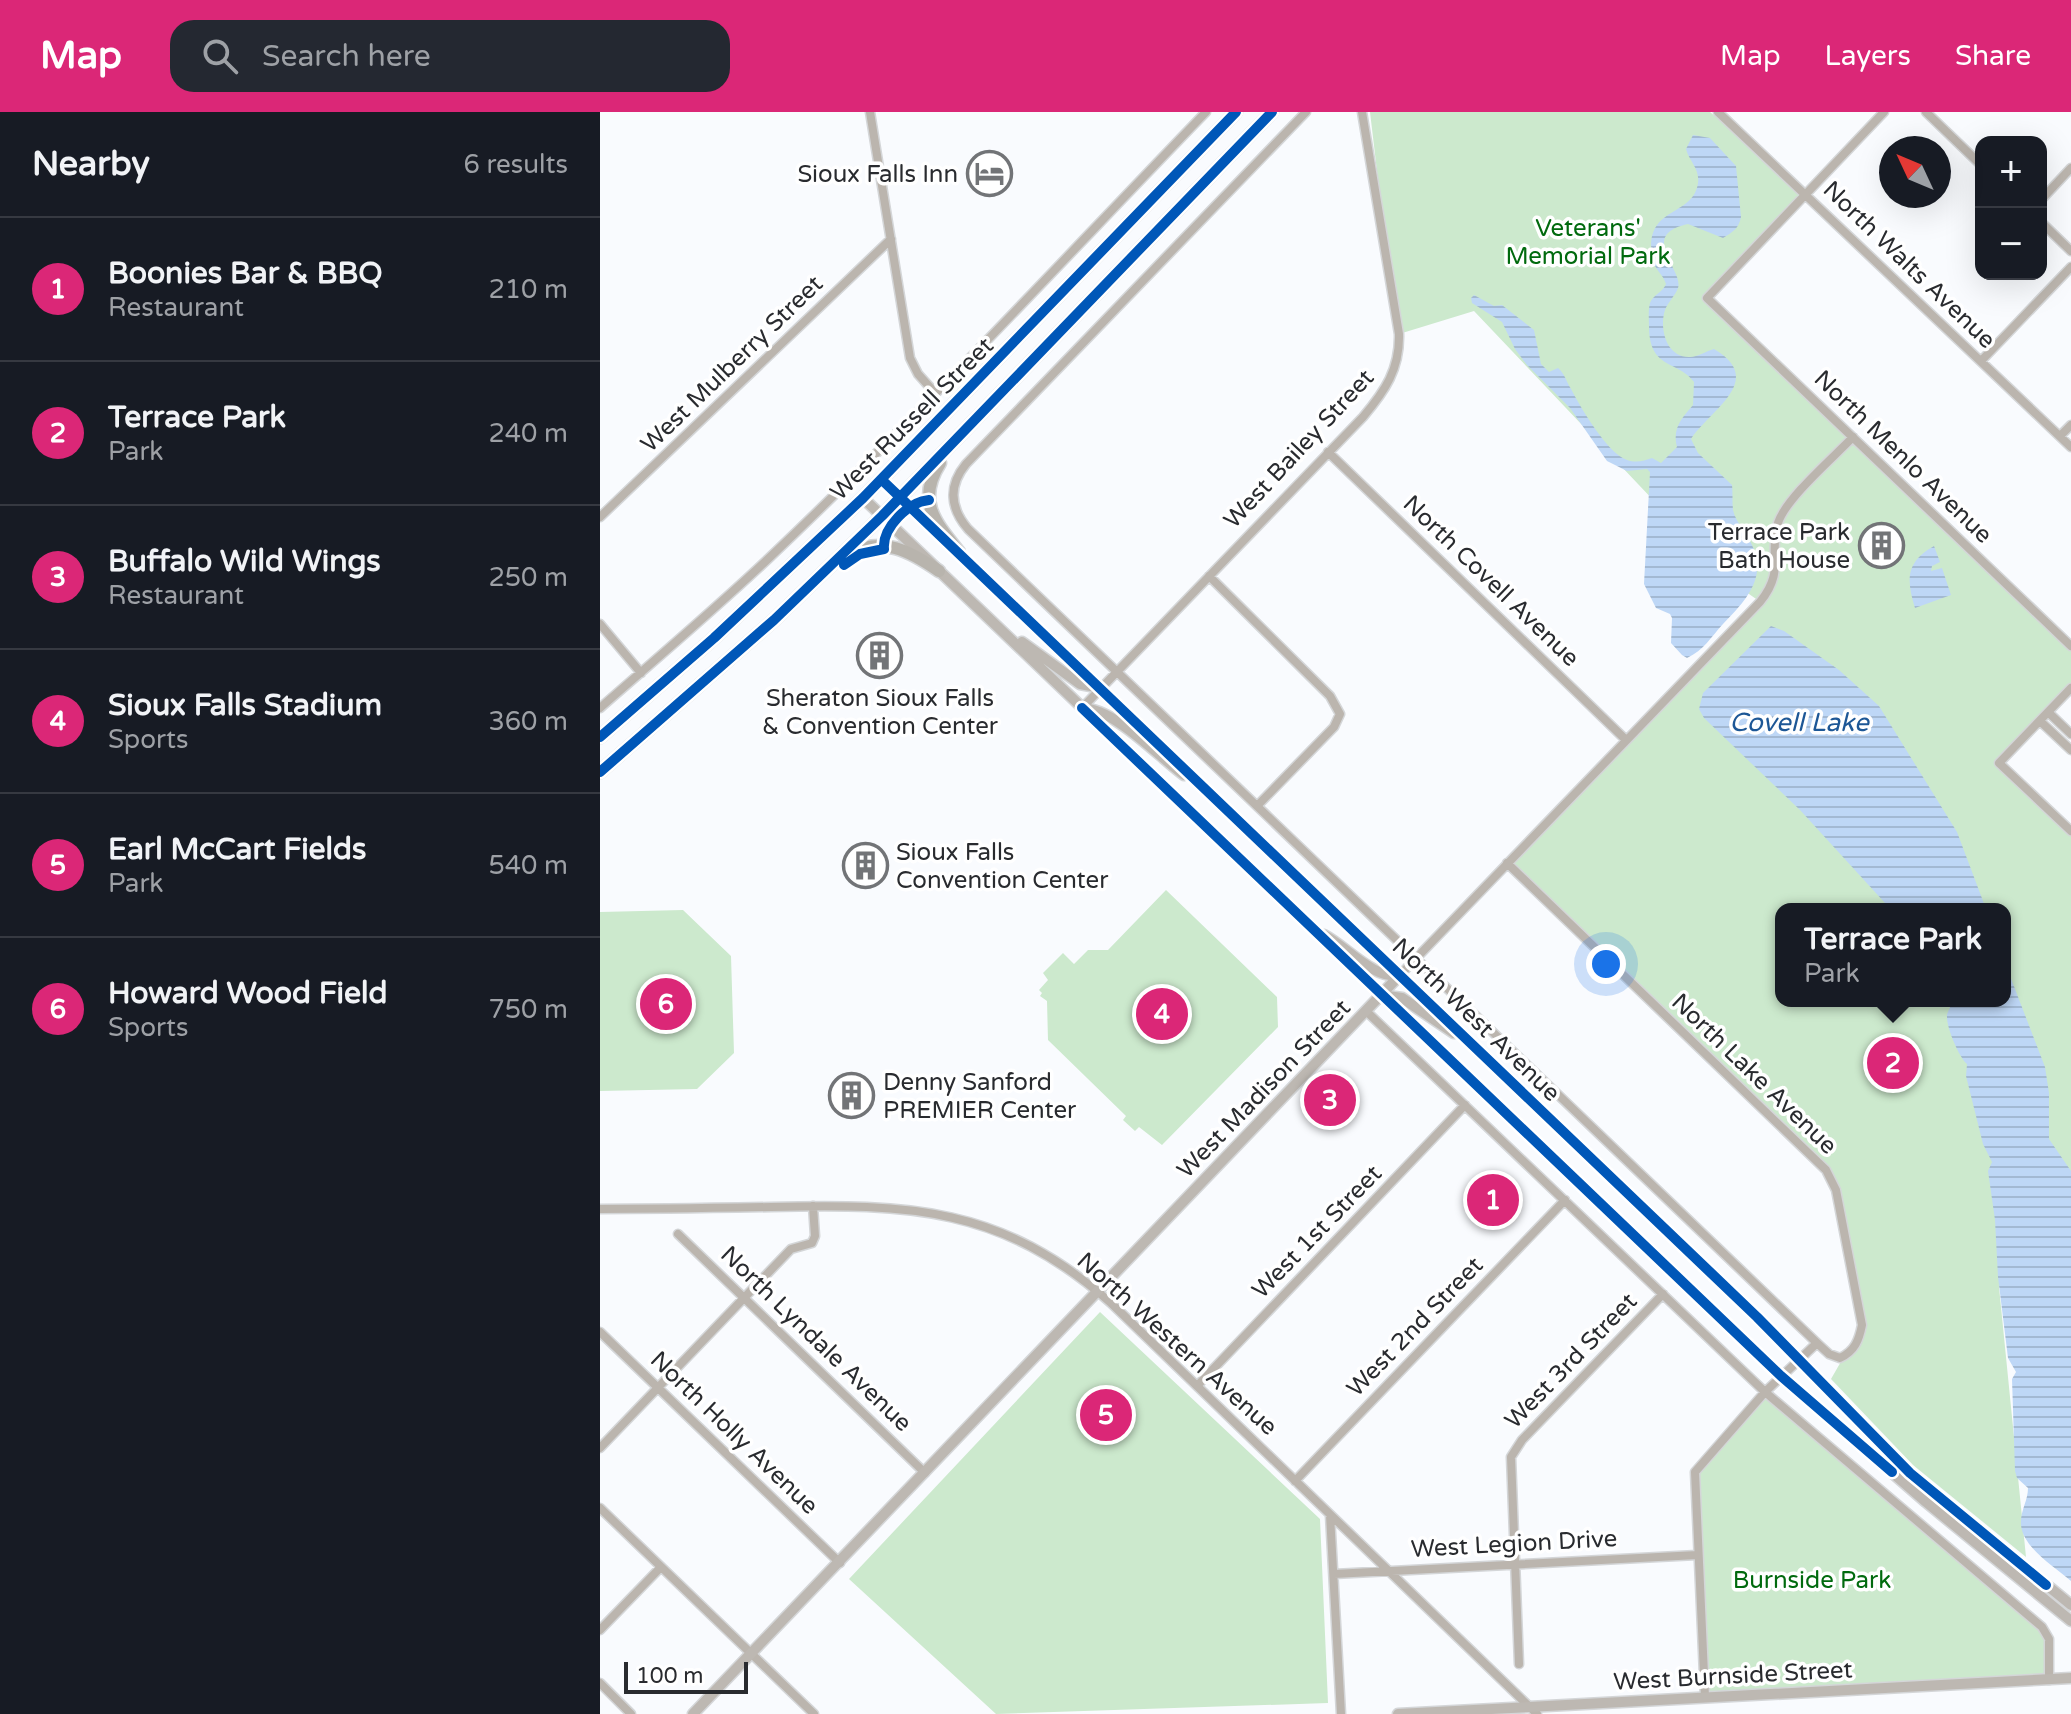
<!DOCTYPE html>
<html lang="en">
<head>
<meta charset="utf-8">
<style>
  body { margin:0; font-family:"Varela Round",sans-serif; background:#242831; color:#f1f3f6 }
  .controls { position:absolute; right:24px; top:24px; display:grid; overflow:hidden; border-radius:16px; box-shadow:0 8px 32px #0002 }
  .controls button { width:72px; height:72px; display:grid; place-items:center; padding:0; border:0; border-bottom:2px solid #363941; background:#171b24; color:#f1f3f6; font:40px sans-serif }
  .compass { position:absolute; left:1279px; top:24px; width:72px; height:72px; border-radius:50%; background:#171b24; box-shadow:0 8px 32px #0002; rotate:314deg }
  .scale { position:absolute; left:24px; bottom:20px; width:124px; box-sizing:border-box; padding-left:8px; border:4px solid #292b2f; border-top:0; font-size:22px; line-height:28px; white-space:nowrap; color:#292b2f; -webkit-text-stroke:6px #fff; paint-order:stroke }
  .you { position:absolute; left:1006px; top:852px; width:28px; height:28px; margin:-20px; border:6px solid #fff; border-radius:50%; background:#1a73e8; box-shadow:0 0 0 12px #1a73e833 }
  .badge { display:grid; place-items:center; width:52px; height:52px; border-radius:50%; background:#db2777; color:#fff; font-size:26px; font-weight:700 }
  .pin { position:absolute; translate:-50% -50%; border:4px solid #fff; box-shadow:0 2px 8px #0006 }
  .popup { position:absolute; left:1175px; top:791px; width:236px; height:104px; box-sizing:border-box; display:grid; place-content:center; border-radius:16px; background:#171b24; filter:drop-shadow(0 2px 6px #0005); font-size:26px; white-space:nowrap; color:#9ea1a6 }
  .popup b { font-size:30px; color:#f1f3f6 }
  .popup::after { content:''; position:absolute; left:50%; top:100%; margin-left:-16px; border:16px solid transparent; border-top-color:#171b24 }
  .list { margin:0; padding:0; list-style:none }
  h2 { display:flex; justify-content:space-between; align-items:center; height:104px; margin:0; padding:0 32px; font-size:34px }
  h2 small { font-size:26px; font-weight:400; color:#9ea1a6 }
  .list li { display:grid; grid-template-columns:52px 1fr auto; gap:24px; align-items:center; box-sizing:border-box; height:144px; padding:0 32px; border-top:2px solid #363941 }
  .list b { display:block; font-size:30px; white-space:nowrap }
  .list p { margin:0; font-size:26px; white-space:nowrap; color:#9ea1a6 }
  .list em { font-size:26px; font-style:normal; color:#9ea1a6 }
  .icon { flex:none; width:44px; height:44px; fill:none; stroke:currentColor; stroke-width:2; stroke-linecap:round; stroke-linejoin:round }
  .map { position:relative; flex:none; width:1471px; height:1602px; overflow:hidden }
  header { display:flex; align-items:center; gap:48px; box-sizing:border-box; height:112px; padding:0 40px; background:#db2777; color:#fff }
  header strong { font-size:38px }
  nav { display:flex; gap:44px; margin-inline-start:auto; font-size:28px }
  .search { width:560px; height:72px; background:#242831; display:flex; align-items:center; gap:20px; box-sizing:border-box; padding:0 28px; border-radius:24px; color:#9ea1a6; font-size:30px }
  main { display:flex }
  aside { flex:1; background:#171b24 }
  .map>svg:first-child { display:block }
  .park { fill:#cce9cd; fill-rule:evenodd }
  .water { fill:url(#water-rules) }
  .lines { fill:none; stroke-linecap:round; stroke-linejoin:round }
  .minor-casing { stroke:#d4d6d8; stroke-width:11 }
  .major-casing { stroke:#d4d6d8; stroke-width:13 }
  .highway-casing { stroke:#d4d6d8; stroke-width:15 }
  .minor { stroke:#bbb5ae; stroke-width:8 }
  .major { stroke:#bdb8b2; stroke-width:10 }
  .highway { stroke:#b8b4ad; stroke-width:12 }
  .cycleway-casing { stroke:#fff; stroke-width:15 }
  .cycleway { stroke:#0057b8; stroke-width:10 }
  .labels { text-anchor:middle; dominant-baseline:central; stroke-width:7; stroke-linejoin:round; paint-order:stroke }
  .poi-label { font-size:24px; fill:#292b2f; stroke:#fff; text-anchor:end }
  .park-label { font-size:24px; fill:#016a0e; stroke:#fff }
  .street-label { font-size:24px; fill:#292b2f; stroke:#fff }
  .water-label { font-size:26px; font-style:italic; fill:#1d5796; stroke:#fff }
</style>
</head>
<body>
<header>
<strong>Map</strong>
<div class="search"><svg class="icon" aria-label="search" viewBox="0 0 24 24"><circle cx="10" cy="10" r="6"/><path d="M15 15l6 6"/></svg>Search here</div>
<nav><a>Map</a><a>Layers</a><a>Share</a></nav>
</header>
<main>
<aside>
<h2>Nearby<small>6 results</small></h2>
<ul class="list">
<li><span class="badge">1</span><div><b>Boonies Bar &amp; BBQ</b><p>Restaurant</p></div><em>210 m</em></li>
<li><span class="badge">2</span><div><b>Terrace Park</b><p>Park</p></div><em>240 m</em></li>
<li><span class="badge">3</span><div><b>Buffalo Wild Wings</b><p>Restaurant</p></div><em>250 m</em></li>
<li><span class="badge">4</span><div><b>Sioux Falls Stadium</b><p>Sports</p></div><em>360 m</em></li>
<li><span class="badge">5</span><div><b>Earl McCart Fields</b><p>Park</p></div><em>540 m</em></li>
<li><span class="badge">6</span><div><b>Howard Wood Field</b><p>Sports</p></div><em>750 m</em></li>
</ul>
</aside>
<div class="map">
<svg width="1471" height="1602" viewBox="0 0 1471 1602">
  <defs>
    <pattern id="water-rules" width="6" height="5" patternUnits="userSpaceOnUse" patternTransform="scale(2)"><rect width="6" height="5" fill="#bed7f6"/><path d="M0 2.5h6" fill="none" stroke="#a3b9d3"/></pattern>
  </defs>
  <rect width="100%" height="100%" fill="#f9fbfe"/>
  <path class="park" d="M770,0H1110L1206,82L1107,185L1471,534V576L1399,651L1471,719V1100L1399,1175L1426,1445L1313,1353L1231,1267L1262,1213L1230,1063L907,751L1159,489L1129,468L874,199L799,222L788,152ZM1181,797H1405V889H1181Z
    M566,778L677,885L678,915L562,1033L539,1015L535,1019L523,1008L526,1004L448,928L447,889L440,884L442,881L439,878L448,868L443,861L463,841L474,852L488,838H508Z
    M83,798L131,844L134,941L97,977L0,979V800Z
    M500,1200L720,1407L728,1591L396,1602L249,1467Z
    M1165,1280L1447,1523L1449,1568L1105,1585L1094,1370L1102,1351Z"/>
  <path class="water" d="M1093,23L1110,26L1136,54L1141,105C1139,116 1133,120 1123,126L1088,112C1037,123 1084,158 1078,176C1075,184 1068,190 1065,198C1059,216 1066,246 1090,245C1098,245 1106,239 1114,237C1167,268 1110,298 1091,327L1098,341L1132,373C1133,382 1132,390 1133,398C1136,411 1146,420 1151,431C1169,465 1145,489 1123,512C1111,525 1104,538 1087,546L1082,543L1071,531L1072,506L1070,502L1056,496L1044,472L1050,360L1047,357L1027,359L1007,349L970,296L927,253L915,237L902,210L872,191L871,186L874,183L894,194L902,193L934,218L941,252L949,260L958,256C965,262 966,269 971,277C981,296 1007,341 1027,348C1036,351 1044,349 1052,346L1061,351L1077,335C1072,316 1082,306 1093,293L1094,270C1078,248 1050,258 1049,216C1049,208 1048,198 1050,191C1053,183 1063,180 1066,172C1063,162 1053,156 1052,145C1044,93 1093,106 1098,71C1100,57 1089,49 1086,37Z
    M1334,434L1340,450L1332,454L1331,459L1342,456L1351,483L1315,496C1306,467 1306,450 1334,434Z
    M1171,514L1184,519L1239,558L1279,594L1357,720L1386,797H1287L1285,791L1200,698L1104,606L1099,597L1103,581Z
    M1405,851L1445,955L1449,981V1027L1471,1059V1469C1455,1455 1423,1436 1421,1413C1420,1399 1428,1389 1428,1376L1417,1366L1415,1359L1412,1267L1416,1260L1408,1246L1398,1165L1395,1108L1388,1059L1392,1050L1383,1032L1366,964L1367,952C1359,945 1346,915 1347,903C1347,901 1351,894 1352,891L1350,889H1405Z"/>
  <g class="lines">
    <defs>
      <path id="minor" d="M270,0L310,246L318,262L335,281
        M706,0L366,352C348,374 350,396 368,417L1217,1231
        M1118,0L1471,335
        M1284,0L1107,186L1471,534
        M1326,0L1381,53
        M1441,88L1471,56
        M1441,110L1471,139
        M1381,249L1471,155
        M1460,324L1471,313
        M728,340L1026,628
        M0,405L291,127
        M609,464L730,584L740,602L734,615L657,694
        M0,512L41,561
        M1471,576L1399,651L1471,719
        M0,596C56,547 114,498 168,447C319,304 461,150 606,0
        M482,596L763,305C785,279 800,257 799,222L762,0
        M1448,600L1471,622
        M1440,609L1471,638
        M907,751L1226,1058L1236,1078L1262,1213C1259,1228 1255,1239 1240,1246L1229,1242L1217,1231L1165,1280L1095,1360L1105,1585
        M800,863L1160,490C1186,458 1168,443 1178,411C1186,386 1233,346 1253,325
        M766,899L1165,1280L1442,1515L1449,1527V1568
        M0,1097C57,1097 114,1096 171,1095C309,1092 401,1094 511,1191L937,1602
        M78,1122L325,1361
        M0,1220L240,1451
        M597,1274L865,993
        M0,1336L191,1137L212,1131L215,1124L213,1094
        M695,1369L965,1088
        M0,1396L214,1602
        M730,1403L741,1602
        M734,1462L1097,1443
        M0,1518L61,1455
        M919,1552L911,1345L922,1328L1063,1182
        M0,1571L31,1602"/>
      <path id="major" d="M282,368L1157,1205L1310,1361L1471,1493
        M263,386L1181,1264L1326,1390L1471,1509
        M422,530L480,572L501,576
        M482,596C515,597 557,643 584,663
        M724,823C747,835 774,868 800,863
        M781,883L802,886L854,921
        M93,1602L800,863
        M798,1602L1471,1566"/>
      <path id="highway" d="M340,351C316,389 335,410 359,440
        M249,442C283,424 310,439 339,459
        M0,625L114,526L263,386L636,0
        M0,660L174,508L282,404L672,0"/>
    </defs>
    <use href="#minor" class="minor-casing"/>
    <use href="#major" class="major-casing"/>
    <use href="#highway" class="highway-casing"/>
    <use href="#minor" class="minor"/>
    <use href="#major" class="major"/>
    <use href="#highway" class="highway"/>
    <defs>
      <path id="cycleway" d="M282,368L1157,1205L1310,1361L1446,1473
        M244,453L260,442L284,437C282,416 308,390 329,388
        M482,596L1181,1264L1292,1360
        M0,625L114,526L263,386L636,0
        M0,660L174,508L282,404L672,0"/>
    </defs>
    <use href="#cycleway" class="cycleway-casing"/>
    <use href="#cycleway" class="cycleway"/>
  </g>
  <defs>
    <symbol id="hotel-ring" viewBox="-11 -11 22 22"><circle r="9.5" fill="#fff" stroke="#727477" stroke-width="1.5"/><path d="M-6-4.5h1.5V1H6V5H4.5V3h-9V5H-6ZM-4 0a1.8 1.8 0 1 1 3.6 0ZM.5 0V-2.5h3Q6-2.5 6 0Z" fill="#727477"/></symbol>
    <symbol id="building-ring" viewBox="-11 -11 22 22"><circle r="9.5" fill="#fff" stroke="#727477" stroke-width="1.5"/><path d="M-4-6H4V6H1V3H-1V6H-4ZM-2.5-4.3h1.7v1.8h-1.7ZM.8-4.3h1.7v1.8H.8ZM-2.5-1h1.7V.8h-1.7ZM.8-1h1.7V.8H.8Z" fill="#727477"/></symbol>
  </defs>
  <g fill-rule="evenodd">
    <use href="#hotel-ring" x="364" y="36" width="51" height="51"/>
    <use href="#building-ring" x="1256" y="408" width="51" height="51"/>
    <use href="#building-ring" x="254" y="518" width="51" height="51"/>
    <use href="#building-ring" x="240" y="728" width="51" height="51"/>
    <use href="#building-ring" x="226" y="958" width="51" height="51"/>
  </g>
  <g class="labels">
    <g class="poi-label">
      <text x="358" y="62">Sioux Falls Inn</text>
      <text x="1250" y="420">Terrace Park<tspan x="1250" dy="28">Bath House</tspan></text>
      <text x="280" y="586" text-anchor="middle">Sheraton Sioux Falls<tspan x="280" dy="28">&amp; Convention Center</tspan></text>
      <text x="296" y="740" text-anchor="start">Sioux Falls<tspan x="296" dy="28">Convention Center</tspan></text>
      <text x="283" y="970" text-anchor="start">Denny Sanford<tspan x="283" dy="28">PREMIER Center</tspan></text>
    </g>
    <g class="park-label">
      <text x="988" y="116">Veterans'<tspan x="988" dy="28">Memorial Park</tspan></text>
      <text x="1212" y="1468">Burnside Park</text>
    </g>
    <g class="street-label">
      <text transform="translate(1309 153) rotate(44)">North Walts Avenue</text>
      <text transform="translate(132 252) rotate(-44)">West Mulberry Street</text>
      <text transform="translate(312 307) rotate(-45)">West Russell Street</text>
      <text transform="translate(699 337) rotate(-47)">West Bailey Street</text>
      <text transform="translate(1303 345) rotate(44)">North Menlo Avenue</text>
      <text transform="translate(891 469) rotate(44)">North Covell Avenue</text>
      <text transform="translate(876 908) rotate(44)">North West Avenue</text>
      <text transform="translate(1154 962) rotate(44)">North Lake Avenue</text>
      <text transform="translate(664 977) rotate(-46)">West Madison Street</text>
      <text transform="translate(717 1120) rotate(-46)">West 1st Street</text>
      <text transform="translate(815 1215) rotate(-46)">West 2nd Street</text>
      <text transform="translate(216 1227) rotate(44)">North Lyndale Avenue</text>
      <text transform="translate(577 1232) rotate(42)">North Western Avenue</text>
      <text transform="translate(971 1249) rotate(-46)">West 3rd Street</text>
      <text transform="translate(134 1321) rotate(44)">North Holly Avenue</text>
      <text transform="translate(914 1432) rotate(-3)">West Legion Drive</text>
      <text transform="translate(1133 1564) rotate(-3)">West Burnside Street</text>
    </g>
    <g class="water-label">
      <text x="1199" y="610">Covell Lake</text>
    </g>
  </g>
</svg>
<div class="controls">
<button>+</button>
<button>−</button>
</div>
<svg class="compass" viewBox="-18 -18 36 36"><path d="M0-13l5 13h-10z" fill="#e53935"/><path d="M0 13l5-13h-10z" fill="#9ea1a6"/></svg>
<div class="scale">100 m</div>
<div class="you"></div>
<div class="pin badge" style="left:893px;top:1088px">1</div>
<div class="pin badge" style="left:1293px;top:951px">2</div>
<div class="popup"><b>Terrace Park</b>Park</div>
<div class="pin badge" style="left:730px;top:988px">3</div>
<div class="pin badge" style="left:562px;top:902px">4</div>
<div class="pin badge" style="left:506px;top:1303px">5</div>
<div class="pin badge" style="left:66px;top:892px">6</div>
</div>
</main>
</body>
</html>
